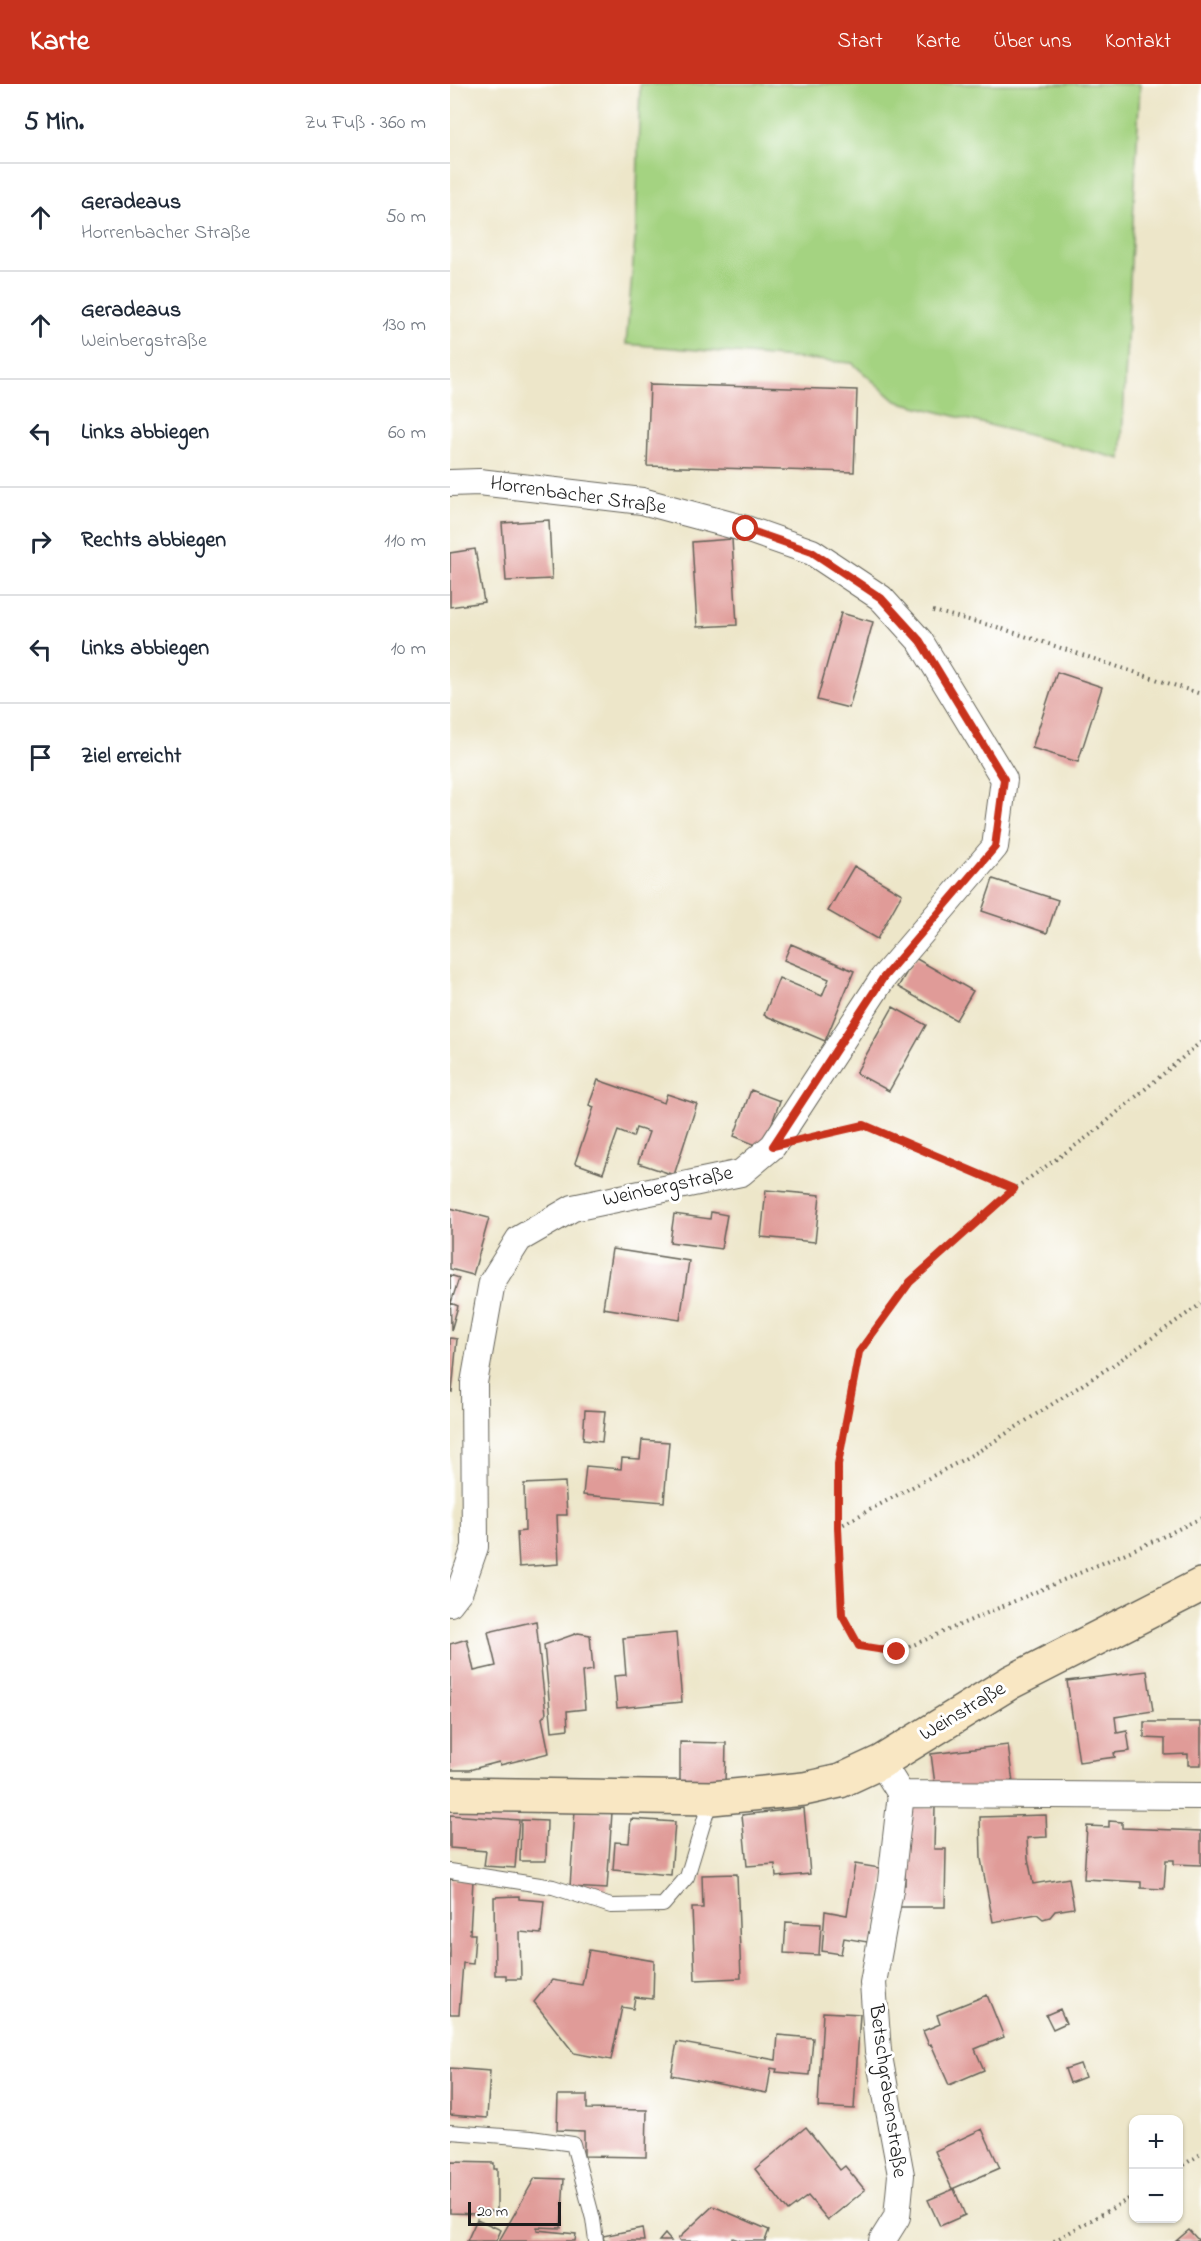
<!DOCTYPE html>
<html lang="de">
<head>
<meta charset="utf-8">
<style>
  body { margin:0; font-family:"Indie Flower",sans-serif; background:#f6f6f7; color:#1f2937 }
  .controls { position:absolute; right:18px; bottom:18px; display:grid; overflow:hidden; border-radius:12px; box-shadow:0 2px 4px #0004 }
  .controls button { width:54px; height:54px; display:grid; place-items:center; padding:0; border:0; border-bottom:2px solid #e0e1e3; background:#fff; color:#1f2937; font:30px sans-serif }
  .scale { position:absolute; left:18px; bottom:15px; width:93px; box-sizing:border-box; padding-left:6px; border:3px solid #1c1c1c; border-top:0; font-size:16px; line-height:21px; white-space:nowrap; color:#1c1c1c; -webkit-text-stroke:4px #fff; paint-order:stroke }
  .stop { position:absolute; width:18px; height:18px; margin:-14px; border:4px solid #c8321e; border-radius:50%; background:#fff }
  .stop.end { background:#c8321e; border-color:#fff; box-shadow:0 2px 6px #0008 }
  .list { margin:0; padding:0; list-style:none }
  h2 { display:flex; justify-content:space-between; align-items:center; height:78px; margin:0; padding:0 24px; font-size:26px }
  h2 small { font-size:20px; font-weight:400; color:#747a83 }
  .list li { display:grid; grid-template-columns:39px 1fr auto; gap:18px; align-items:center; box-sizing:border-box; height:108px; padding:0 24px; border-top:2px solid #e0e1e3 }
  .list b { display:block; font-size:22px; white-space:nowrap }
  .list p { margin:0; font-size:20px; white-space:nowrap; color:#747a83 }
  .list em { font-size:20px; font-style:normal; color:#747a83 }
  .icon { flex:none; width:33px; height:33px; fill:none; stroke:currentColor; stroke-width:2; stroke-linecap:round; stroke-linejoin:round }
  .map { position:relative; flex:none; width:751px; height:2157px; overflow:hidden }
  header { display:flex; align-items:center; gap:36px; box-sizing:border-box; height:84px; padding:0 30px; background:#c8321e; color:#fff }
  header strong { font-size:28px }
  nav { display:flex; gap:33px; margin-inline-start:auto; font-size:21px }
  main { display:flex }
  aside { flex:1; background:#fff }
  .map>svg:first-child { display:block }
  .green { fill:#a4d381; stroke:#60784e; stroke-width:1.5 }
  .building { fill:#e09b98 }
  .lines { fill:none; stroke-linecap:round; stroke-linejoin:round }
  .lane-casing { stroke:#656359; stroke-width:16 }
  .street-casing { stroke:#656359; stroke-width:28 }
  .secondary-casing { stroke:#656359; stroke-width:36 }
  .path { stroke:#656359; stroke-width:4; stroke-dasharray:1.5 4.5; stroke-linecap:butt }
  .lane { stroke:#fff; stroke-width:14 }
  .street { stroke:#fff; stroke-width:26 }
  .secondary { stroke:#f9e7c3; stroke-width:33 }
  .route { stroke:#c8321e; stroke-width:8 }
  .labels { text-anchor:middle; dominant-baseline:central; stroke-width:6; stroke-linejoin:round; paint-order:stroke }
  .street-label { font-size:21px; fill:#1c1c1c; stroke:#fff }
</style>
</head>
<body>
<header>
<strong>Karte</strong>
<nav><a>Start</a><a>Karte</a><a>Über uns</a><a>Kontakt</a></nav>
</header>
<main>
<aside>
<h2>5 Min.<small>Zu Fuß · 360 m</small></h2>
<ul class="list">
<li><svg class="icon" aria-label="ahead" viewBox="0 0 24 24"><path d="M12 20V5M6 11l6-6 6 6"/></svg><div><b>Geradeaus</b><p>Horrenbacher Straße</p></div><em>50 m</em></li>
<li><svg class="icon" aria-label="ahead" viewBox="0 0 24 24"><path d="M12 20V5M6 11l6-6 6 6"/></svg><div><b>Geradeaus</b><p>Weinbergstraße</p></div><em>130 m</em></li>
<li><svg class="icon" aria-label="left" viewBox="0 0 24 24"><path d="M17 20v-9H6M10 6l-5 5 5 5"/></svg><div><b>Links abbiegen</b></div><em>60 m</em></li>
<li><svg class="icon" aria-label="right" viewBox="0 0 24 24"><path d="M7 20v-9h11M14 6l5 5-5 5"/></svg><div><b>Rechts abbiegen</b></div><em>110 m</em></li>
<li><svg class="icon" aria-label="left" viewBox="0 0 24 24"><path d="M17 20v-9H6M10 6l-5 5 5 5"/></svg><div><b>Links abbiegen</b></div><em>10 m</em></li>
<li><svg class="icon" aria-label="arrive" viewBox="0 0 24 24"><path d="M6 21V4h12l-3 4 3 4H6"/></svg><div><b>Ziel erreicht</b></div></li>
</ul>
</aside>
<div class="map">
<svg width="751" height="2157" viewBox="0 0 751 2157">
  <rect width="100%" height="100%" fill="#fff"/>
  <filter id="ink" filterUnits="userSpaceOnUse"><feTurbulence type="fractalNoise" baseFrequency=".0167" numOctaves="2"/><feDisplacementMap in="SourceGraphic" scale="12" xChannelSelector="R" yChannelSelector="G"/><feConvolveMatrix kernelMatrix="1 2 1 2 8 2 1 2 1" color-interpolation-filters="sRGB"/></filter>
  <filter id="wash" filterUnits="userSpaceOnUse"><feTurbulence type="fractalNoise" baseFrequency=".008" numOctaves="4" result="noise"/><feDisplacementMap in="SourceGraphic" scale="24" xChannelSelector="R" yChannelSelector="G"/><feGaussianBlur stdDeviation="1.35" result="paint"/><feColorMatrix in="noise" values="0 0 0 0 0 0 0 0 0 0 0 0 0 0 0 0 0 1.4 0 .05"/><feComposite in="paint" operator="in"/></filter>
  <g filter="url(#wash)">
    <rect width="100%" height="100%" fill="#ede6c9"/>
    <path class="green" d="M190,0H690L671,375L446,317L402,279L176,260L186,144Z"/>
    <g id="blocks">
      <path class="building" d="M200,300L407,306L404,388L197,382Z
        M99,436L102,495L56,497L52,439Z
        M282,455L287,541L247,543L242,458Z
        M25,465L34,518L0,523V469Z
        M391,529L423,538L399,624L367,616Z
        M607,588L652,603L628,678L582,664Z
        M404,782L452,810L427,855L378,827Z
        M543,795L608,816L597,849L532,827Z
        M341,860L404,887L375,957L314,931L329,894L372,912L379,895L334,876Z
        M465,874L523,907L506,936L448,903Z
        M443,923L476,941L439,1007L406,989Z
        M148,996L214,1019L217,1010L247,1020L224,1091L188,1079L199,1048L186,1044L183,1053L168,1047L153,1089L125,1079L144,1023L139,1021Z
        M301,1006L330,1017L313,1064L284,1052Z
        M316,1106L370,1111L365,1158L311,1153Z
        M0,1124L39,1134L23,1191L0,1185Z
        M261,1128L277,1131L271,1165L220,1158L224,1130L260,1135Z
        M162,1165L239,1177L230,1236L153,1224Z
        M0,1191L9,1194L1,1219L8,1222L1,1247Z
        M0,1254L7,1255L2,1308L0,1307Z
        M135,1326L155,1327L152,1358L133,1356Z
        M192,1356L219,1358L214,1418L133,1411L136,1382L171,1385L172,1374L190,1375Z
        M115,1398L117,1431H107L109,1480L69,1483L67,1448L75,1447L74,1400Z
        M86,1537L96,1630L92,1634L99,1669L50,1681L49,1678L19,1686H0V1560L17,1555L24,1587L46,1582L38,1548Z
        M128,1549L140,1551L143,1586L132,1588L135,1625L117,1627L118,1645L102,1647L94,1561Z
        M226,1549L232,1618L167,1624L164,1592L176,1591L173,1554Z
        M697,1587L703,1627L665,1633L667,1649L677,1647L680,1667L664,1669L665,1673L629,1678L617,1597Z
        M694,1638H751V1681H738V1670L715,1671V1655L694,1654Z
        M230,1658L276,1659L275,1700L230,1699Z
        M558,1661L563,1699L486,1708L481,1670Z
        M455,1723H485L484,1765H496L495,1823H449V1801H455Z
        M354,1724L360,1790L326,1793L325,1780L297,1782L292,1731Z
        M125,1726L162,1728L157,1805L120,1803Z
        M0,1731L69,1736L65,1784L34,1782L36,1767L0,1764Z
        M596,1731L597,1753L577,1754L578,1774L583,1800L619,1794L624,1824L605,1827L600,1833L593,1835L587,1830L543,1838L531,1775L530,1733Z
        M181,1735L225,1738L221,1791L163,1786L165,1758L179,1759Z
        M71,1736L97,1737L96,1777H70Z
        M659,1737L672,1738V1744L751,1747V1781L724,1780V1776H716L714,1805L691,1804V1798L634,1795L637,1742L659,1743Z
        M405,1780L436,1785L423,1859L394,1854L391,1870L372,1867L375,1827L397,1831Z
        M287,1790L291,1894L245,1896L242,1824H253L252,1791Z
        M0,1795L23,1796L20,1850H25L23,1880L13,1879L9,1930H0Z
        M69,1812V1815L94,1817L91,1850L70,1848L71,1895H56V1891H45L44,1813Z
        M336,1838L371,1840L369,1871L334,1869Z
        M139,1866L204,1877L203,1915L185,1913L183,1925L172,1923L161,1976L124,1969L84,1918L102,1896L132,1901Z
        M537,1911L554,1953L525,1965L534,1986L499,2001L481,1960L479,1961L473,1947L490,1940L487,1931Z
        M610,1925L616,1939L603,1945L596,1931Z
        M373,1928L410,1930L404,2025L368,2023Z
        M328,1951L363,1954L360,1991L326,1988L327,1985L321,1984L317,2009L221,1991L227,1958L326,1976Z
        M630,1980L635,1993L620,1999L615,1985Z
        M0,1984L40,1987L37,2034L0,2031Z
        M108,2011H137V2025L197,2026L196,2073L134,2072V2047L107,2046Z
        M356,2043L390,2086L395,2082L415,2106L378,2136L358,2112L338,2127L305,2085Z
        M532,2045L550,2084L502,2105L485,2067Z
        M0,2078L44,2079V2085H47V2127H28V2130L0,2129Z
        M85,2094L114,2095L111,2144L87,2143V2146L126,2150L125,2157H49Z
        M504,2105L515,2131L490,2142L478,2116Z
        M263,2122L319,2146L315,2157H291L283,2154L279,2157H229L228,2155Z
        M27,2135L51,2146L46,2157H17Z
        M192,2144L194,2157H154L153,2152Z
        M739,2146L749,2157H726Z
        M215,2150L221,2157H209Z"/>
    </g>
  </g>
  <g filter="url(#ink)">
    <use href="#blocks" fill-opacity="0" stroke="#656359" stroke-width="1.5"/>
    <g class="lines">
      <defs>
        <path id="lane" d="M0,1787L103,1803L161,1822L213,1821L237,1793L261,1714
          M0,2048L81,2054L123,2060L143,2135L146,2157"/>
        <path id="street" d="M0,399L29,398L192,417L296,445L362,468L431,514L470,557L554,695L545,763L433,894L323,1062L291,1089L123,1124L69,1155L42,1198L24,1299L25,1463L10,1506L0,1519
          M431,1678L451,1710L440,1806L423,1899L428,1967L451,2091L447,2133L432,2157
          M451,1710L751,1712"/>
        <path id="secondary" d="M0,1710L262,1714L354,1705L390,1697L431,1678L561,1598L751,1501"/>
      </defs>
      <use href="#lane" class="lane-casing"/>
      <use href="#street" class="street-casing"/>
      <use href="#secondary" class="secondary-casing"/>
      <path class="path" d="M483,527L547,543L751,610
        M751,958L643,1049L564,1105L460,1198L409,1268L389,1380L388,1443L392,1531L409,1562L447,1568L708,1455L751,1434
        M365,1052L414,1041L564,1105
        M388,1443L529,1367L663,1281L751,1220
        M728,2084L751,2070
        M604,2157L684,2112"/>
      <use href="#lane" class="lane"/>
      <use href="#street" class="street"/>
      <use href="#secondary" class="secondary"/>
    </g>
  </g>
  <g class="lines" filter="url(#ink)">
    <path class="route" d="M296,445L362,468L431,514L470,557L554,695L545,763L433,894L323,1062L414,1041L564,1105L460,1198L409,1268L388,1380V1443L392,1531L409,1562L447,1568"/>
  </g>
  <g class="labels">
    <g class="street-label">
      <text transform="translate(128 412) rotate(8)">Horrenbacher Straße</text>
      <text transform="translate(218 1103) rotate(-12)">Weinbergstraße</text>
      <text transform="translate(513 1628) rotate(-31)">Weinstraße</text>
      <text transform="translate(437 2007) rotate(82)">Betschgrabenstraße</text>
    </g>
  </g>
</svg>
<div class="controls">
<button>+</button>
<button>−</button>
</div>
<div class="scale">20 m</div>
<div class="stop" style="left:296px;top:445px"></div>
<div class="stop end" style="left:447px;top:1568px"></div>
</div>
</main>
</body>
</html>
